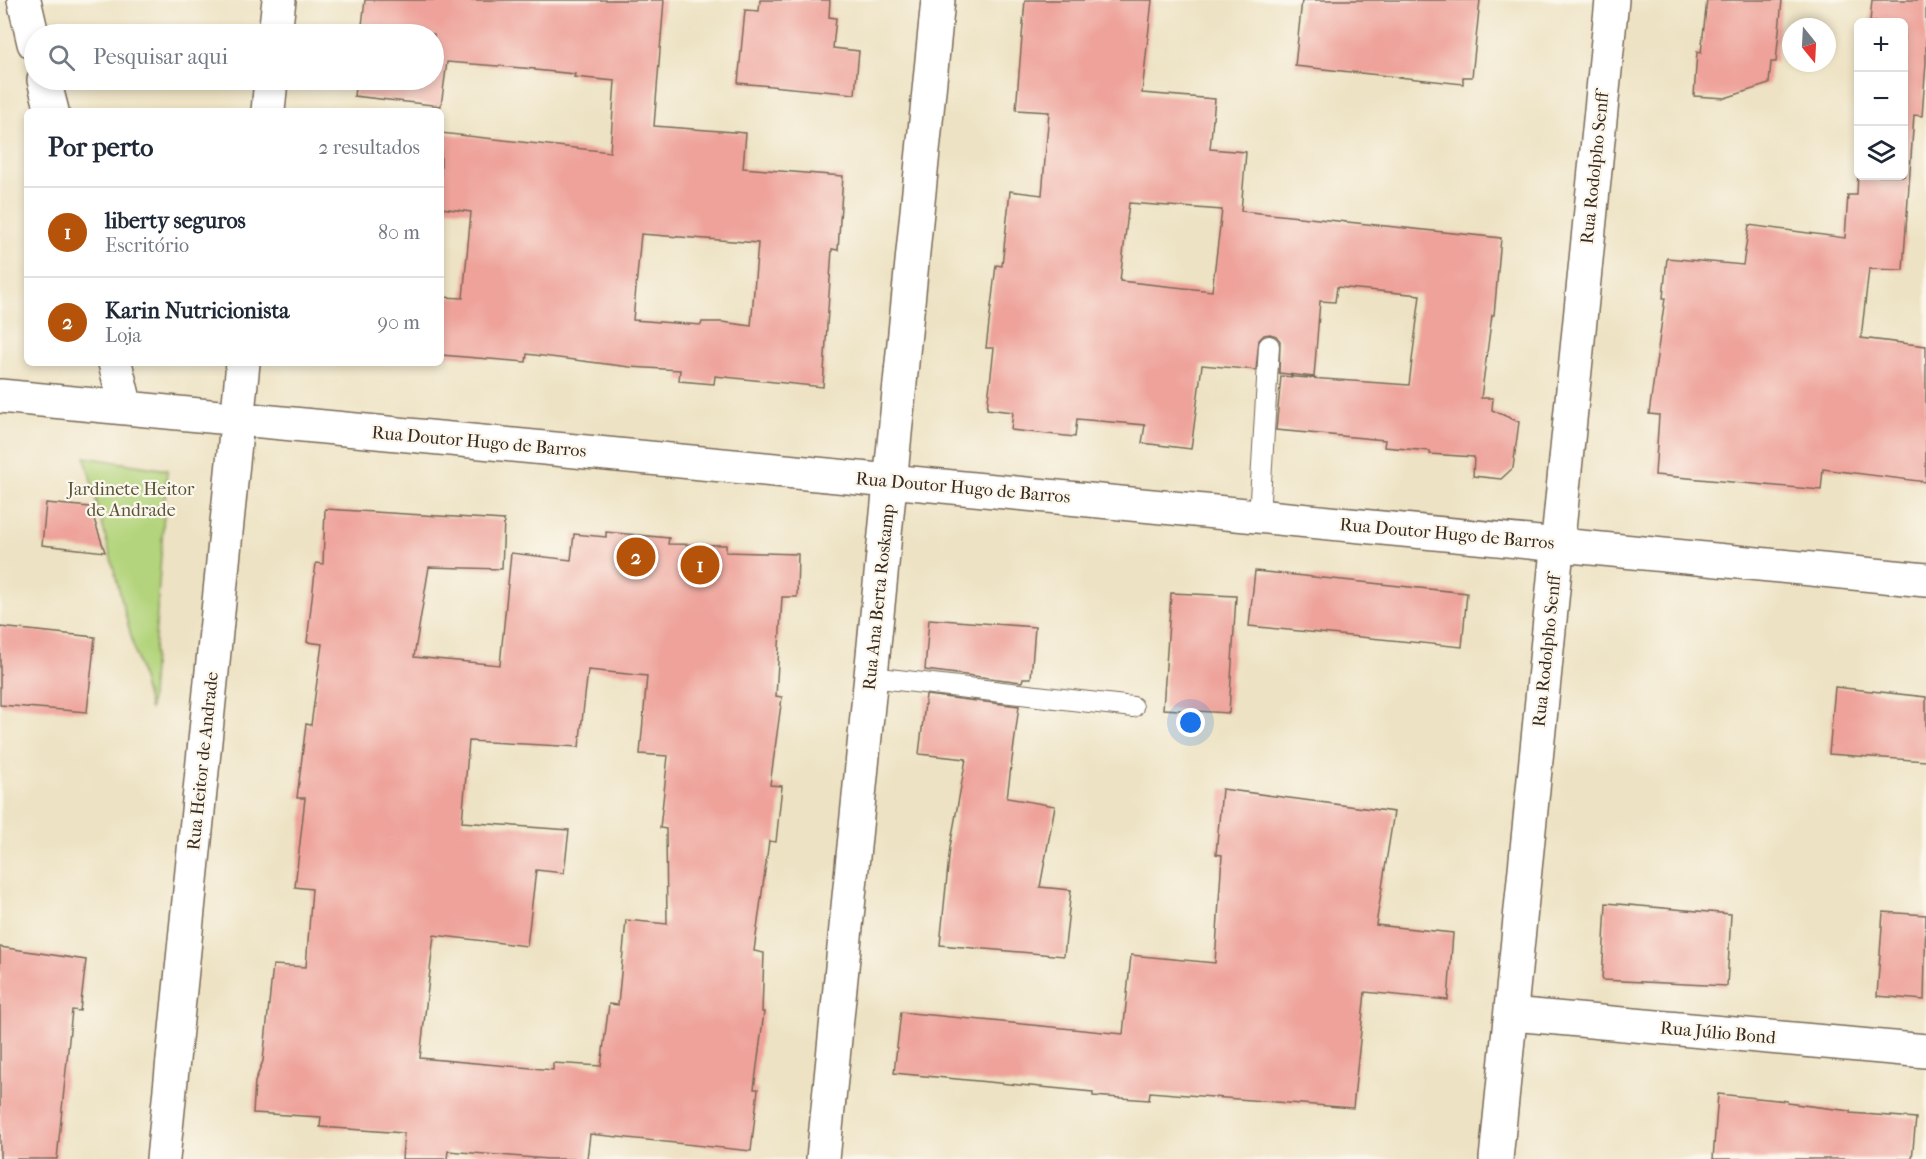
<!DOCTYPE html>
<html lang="pt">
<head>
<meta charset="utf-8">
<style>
  body { margin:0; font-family:"IM FELL French Canon",serif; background:#f6f6f7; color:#1f2937 }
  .controls { position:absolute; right:18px; top:18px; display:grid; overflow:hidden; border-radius:9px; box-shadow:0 3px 9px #0003 }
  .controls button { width:54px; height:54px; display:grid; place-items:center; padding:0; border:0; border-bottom:2px solid #e0e1e3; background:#fff; color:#1f2937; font:30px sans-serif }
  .compass { position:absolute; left:1782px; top:18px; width:54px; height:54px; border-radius:50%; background:#fff; box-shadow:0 3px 9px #0003; rotate:162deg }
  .you { position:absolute; left:1191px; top:723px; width:21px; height:21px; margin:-15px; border:4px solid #fff; border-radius:50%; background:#1a73e8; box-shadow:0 0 0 9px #1a73e833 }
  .badge { display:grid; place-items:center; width:39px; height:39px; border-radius:50%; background:#b45309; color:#fff; font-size:20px; font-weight:700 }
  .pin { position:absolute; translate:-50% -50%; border:3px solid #fff; box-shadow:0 2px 6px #0006 }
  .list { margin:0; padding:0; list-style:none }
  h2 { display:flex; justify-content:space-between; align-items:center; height:78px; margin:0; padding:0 24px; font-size:26px }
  h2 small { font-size:20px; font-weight:400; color:#747a83 }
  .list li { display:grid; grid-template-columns:39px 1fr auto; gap:18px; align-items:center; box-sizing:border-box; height:90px; padding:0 24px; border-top:2px solid #e0e1e3 }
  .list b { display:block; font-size:22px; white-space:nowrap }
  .list p { margin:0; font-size:20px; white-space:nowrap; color:#747a83 }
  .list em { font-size:20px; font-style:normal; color:#747a83 }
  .icon { flex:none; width:33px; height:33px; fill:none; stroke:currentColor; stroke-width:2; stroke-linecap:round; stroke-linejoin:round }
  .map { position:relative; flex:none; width:1926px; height:1159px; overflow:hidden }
  .search { position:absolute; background:#fff; box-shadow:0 3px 9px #0003; left:24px; top:24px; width:420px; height:66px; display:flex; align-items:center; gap:15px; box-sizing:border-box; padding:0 21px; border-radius:33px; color:#747a83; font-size:22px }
  .panel { position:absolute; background:#fff; box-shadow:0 3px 9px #0003; left:24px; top:108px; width:420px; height:258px; border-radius:9px }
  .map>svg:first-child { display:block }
  .green { fill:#b3d47c; stroke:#777f4d; stroke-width:1.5 }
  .building { fill:#eea29a; fill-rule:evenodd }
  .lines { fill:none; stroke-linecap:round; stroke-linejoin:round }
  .lane-casing { stroke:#796a58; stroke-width:22 }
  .street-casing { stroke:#796a58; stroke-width:36 }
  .lane { stroke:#fff; stroke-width:20 }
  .street { stroke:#fff; stroke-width:33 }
  .labels { text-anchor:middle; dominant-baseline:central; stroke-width:4.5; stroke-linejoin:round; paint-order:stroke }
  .street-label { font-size:18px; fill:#3b2a1e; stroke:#fbf7ec }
  .park-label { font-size:18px; fill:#595436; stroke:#fbf7ec }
</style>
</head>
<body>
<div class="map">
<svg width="1926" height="1159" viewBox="0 0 1926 1159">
  <rect width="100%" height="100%" fill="#fbf7ec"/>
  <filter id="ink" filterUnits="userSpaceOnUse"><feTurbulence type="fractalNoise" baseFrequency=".0167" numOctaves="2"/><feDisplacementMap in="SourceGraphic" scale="12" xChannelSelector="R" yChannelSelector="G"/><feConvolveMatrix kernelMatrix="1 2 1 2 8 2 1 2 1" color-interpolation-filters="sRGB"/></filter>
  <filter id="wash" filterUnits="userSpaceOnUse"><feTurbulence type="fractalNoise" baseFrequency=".008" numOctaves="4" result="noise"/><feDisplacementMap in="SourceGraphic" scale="24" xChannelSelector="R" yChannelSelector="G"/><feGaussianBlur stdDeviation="1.35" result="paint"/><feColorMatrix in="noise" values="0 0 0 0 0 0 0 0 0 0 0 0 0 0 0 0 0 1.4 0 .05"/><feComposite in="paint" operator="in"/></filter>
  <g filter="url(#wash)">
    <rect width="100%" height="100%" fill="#ede2c3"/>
    <path class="green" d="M85,457L167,470L150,710Z"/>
    <g id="blocks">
      <path class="building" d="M365,0H664L654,126L746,133L743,168L843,176L838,250L832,249L823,387L715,376L714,384L679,381L680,370L630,367L527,354L526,362L441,355V297L463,298L471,212L441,208V133L610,152L615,81L574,77L575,74L535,70V69L447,62L441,106L354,96L356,80H434V34H361ZM641,234L758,243L751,326L722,322H702L701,325L633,320Z
        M760,0H830L829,17L836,18L833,48L859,51L855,94L738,83L745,10L759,11Z
        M1025,0H1152L1142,93L1215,99L1210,149L1246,152L1241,211L1501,238L1494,315H1492L1481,398H1493L1492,410L1519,422L1513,468L1501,479L1473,476L1474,457L1430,454V451L1384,447L1385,440L1276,430L1281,376L1409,385L1420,295L1337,287L1335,302L1320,301L1314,377L1279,373L1280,341L1276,336L1270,334L1264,335L1259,340L1256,370L1202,365L1191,449L1142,443L1145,425L1077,419L1075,437L1011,430L1013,412L987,409L994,348H986L996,265L1002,266L1010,191L1042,195L1049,112L1016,110ZM1129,203L1222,210L1212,291L1120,281Z
        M1302,0H1480L1472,77H1463V84L1295,66Z
        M1707,0H1782L1776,62H1771L1769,84L1725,98L1694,96L1697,52L1701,53Z
        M1872,0H1926V63L1922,116L1914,115L1903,270L1869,269L1861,338L1926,346V482L1823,469L1821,490L1655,475L1659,415L1649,414L1665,298H1663L1667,258L1743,265L1749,225L1845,238L1848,195H1857L1858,171V176H1904V22H1870Z
        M46,503L90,507L105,552L42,545Z
        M325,509L504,520L502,569L429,567L414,657L500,665L511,553L571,560L574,534L606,537V532L669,538L668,544L726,545V552L798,554L797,597H782L776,696L782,697L770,785L782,786L776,842L769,841L754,951L764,953L762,1012H764L754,1089H758L751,1151L590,1134L587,1159H548L448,1151L447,1159H402L404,1133L320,1127L321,1117L253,1113L255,1082L263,1061L273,965L306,967L312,889L295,887L305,798H297L306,724L311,725L322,644L307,642L316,563L323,564ZM588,670L647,676L640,754L668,756L660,828L666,829L667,924L626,920L618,1005L609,1004L601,1066L553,1063V1070L420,1058L434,935L527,946L536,870L564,873L569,830L462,822L469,741L579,747Z
        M1255,571L1467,593L1462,647L1249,626Z
        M1171,593L1236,596L1229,713L1163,709Z
        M929,619L1035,627L1031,678H1023L1022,682L925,670Z
        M0,627L95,637L87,712L0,705Z
        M1835,687L1926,697V761L1829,754Z
        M926,695L1019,706L1007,798L1055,806L1040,887L1071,890L1064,956L940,945L950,847L966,759L919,754Z
        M1222,789L1394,812L1376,925L1453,933L1448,1000L1365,992L1353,1108L1150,1092L1149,1100L1093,1096V1092L894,1073L901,1012L1123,1034L1131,955L1215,963L1222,855L1216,854Z
        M1606,903L1731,914L1727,986L1602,980Z
        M1883,912L1926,915L1924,1000L1877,996Z
        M0,947L86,960L80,1011L72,1010L57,1159H0Z
        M1718,1094L1787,1101V1103L1850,1111V1113L1916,1118L1912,1159H1713Z"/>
    </g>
  </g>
  <g filter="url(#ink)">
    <use href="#blocks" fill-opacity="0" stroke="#796a58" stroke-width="1.5"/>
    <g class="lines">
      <defs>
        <path id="lane" d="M1259,516L1269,346
          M871,677L1133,707"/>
        <path id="street" d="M24,0L34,43
          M275,34L279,0
          M44,80L52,111
          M268,111L271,80
          M115,363L126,408
          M0,396L1926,580
          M1511,1014L1926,1051
          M163,1159L243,363
          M823,1159L938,0
          M1496,1159L1612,0"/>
      </defs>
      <use href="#lane" class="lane-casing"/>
      <use href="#street" class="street-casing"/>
      <use href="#lane" class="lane"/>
      <use href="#street" class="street"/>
    </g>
  </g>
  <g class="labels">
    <g class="street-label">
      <text transform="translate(1595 168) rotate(-84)">Rua Rodolpho Senff</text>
      <text transform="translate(479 442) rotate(5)">Rua Doutor Hugo de Barros</text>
      <text transform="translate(963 488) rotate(5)">Rua Doutor Hugo de Barros</text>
      <text transform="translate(1447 534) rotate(5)">Rua Doutor Hugo de Barros</text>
      <text transform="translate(879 597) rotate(-84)">Rua Ana Berta Roskamp</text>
      <text transform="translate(1547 651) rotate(-84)">Rua Rodolpho Senff</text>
      <text transform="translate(203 761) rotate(-84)">Rua Heitor de Andrade</text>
      <text transform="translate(1718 1033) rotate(5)">Rua Júlio Bond</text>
    </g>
    <g class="park-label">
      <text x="131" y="489">Jardinete Heitor<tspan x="131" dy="21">de Andrade</tspan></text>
    </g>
  </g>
</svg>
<div class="controls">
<button>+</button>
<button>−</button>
<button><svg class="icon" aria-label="layers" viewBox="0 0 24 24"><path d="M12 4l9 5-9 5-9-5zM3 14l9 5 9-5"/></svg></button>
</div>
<svg class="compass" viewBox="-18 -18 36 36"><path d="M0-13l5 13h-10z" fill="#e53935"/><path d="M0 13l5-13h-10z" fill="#747a83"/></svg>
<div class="you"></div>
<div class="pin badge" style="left:700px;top:565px">1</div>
<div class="pin badge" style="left:636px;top:557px">2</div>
<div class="search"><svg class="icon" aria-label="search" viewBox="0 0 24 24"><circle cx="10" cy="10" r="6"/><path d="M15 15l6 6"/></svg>Pesquisar aqui</div>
<section class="panel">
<h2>Por perto<small>2 resultados</small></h2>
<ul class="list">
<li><span class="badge">1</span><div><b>liberty seguros</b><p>Escritório</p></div><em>80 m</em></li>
<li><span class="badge">2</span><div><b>Karin Nutricionista</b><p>Loja</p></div><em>90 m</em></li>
</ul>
</section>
</div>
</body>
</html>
